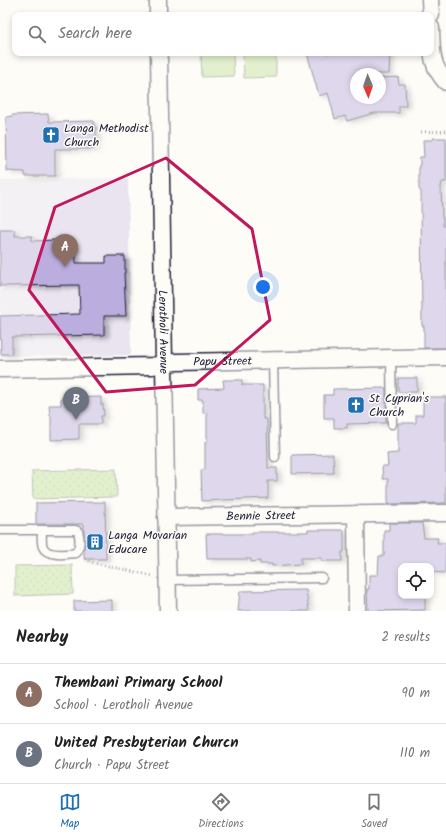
<!DOCTYPE html>
<html lang="en">
<head>
<meta charset="utf-8">
<style>
  body { margin:0; font-family:Kalam,sans-serif; background:#f6f6f6; color:#222 }
  .controls { position:absolute; right:12px; bottom:12px; display:grid; overflow:hidden; border-radius:8px; box-shadow:0 2px 6px #0003 }
  .controls button { width:36px; height:36px; display:grid; place-items:center; padding:0; border:0; border-bottom:1px solid #e0e0e0; background:#fff; color:#222; font:20px sans-serif }
  .compass { position:absolute; left:350px; top:68px; width:36px; height:36px; border-radius:50%; background:#fff; box-shadow:0 2px 6px #0003; rotate:178deg }
  .you { position:absolute; left:263px; top:287px; width:14px; height:14px; margin:-10px; border:3px solid #fff; border-radius:50%; background:#1a73e8; box-shadow:0 0 0 6px #1a73e833 }
  .badge { display:grid; place-items:center; width:26px; height:26px; border-radius:50%; background:#1f6fb2; color:#fff; font-size:13px; font-weight:700 }
  .pin { position:absolute; translate:-50% -33px; filter:drop-shadow(0 1px 2px #0008) }
  .pin::after { content:''; position:absolute; top:21px; width:14px; height:12px; background:inherit; clip-path:polygon(0 0,100% 0,50% 100%) }
  .list { margin:0; padding:0; list-style:none }
  h2 { display:flex; justify-content:space-between; align-items:center; height:52px; margin:0; padding:0 16px; font-size:17px }
  h2 small { font-size:13px; font-weight:400; color:#767676 }
  .list li { display:grid; grid-template-columns:26px 1fr auto; gap:12px; align-items:center; box-sizing:border-box; height:60px; padding:0 16px; border-top:1px solid #e0e0e0 }
  .list b { display:block; font-size:15px; white-space:nowrap }
  .list p { margin:0; font-size:13px; white-space:nowrap; color:#767676 }
  .list em { font-size:13px; font-style:normal; color:#767676 }
  .icon { flex:none; width:22px; height:22px; fill:none; stroke:currentColor; stroke-width:2; stroke-linecap:round; stroke-linejoin:round }
  .map { position:relative; flex:none; width:446px; height:611px; overflow:hidden }
  .search { position:absolute; background:#fff; box-shadow:0 2px 6px #0003; left:12px; right:12px; top:12px; height:44px; display:flex; align-items:center; gap:10px; box-sizing:border-box; padding:0 14px; border-radius:8px; color:#767676; font-size:15px }
  .sheet { height:172px; background:#fff }
  nav { display:flex; justify-content:space-around; align-items:center; box-sizing:border-box; height:56px; border-top:1px solid #e0e0e0; background:#fff; font-size:11px; color:#767676 }
  nav a { display:grid; justify-items:center; gap:2px }
  nav .on { color:#1f6fb2 }
  .map>svg:first-child { display:block }
  .built { fill:#e9e4f0 }
  .green { fill:url(#green-dots); stroke:#71826b }
  .pitch { fill:#c0e29b; stroke:#71826b }
  .building { fill:#bbadde; stroke:#22223b; filter:url(#shadow) }
  .lines { fill:none; stroke-linecap:round; stroke-linejoin:round }
  .lane-casing { stroke:#22223b; stroke-width:11 }
  .street-casing { stroke:#22223b; stroke-width:19 }
  .path { stroke:#22223b; stroke-width:2.5; stroke-dasharray:1 3; stroke-linecap:butt }
  .lane { stroke:#fdfcf7; stroke-width:8 }
  .street { stroke:#fdfcf7; stroke-width:16 }
  .marked { fill:none; stroke:#c2185b; stroke-width:3; stroke-linejoin:round }
  .labels { text-anchor:middle; dominant-baseline:central; stroke-width:3; stroke-linejoin:round; paint-order:stroke }
  .poi-label { font-size:12px; fill:#22223b; stroke:#fdfcf7; text-anchor:start }
  .street-label { font-size:12px; fill:#22223b; stroke:#fdfcf7 }
</style>
</head>
<body>
<div class="map">
<svg width="446" height="611" viewBox="0 0 446 611">
  <defs>
    <pattern id="green-dots" width="8" height="8" patternUnits="userSpaceOnUse"><rect width="8" height="8" fill="#c0e29b"/><path d="M2 2h.1M6 6h.1" fill="none" stroke="#a5c286" stroke-width="1.8" stroke-linecap="round"/></pattern>
    <filter id="shadow"><feDropShadow dx="4.5" dy="2.5" stdDeviation="2" flood-color="#0004"/></filter>
  </defs>
  <rect width="100%" height="100%" fill="#fdfcf7"/>
  <filter id="ink" filterUnits="userSpaceOnUse"><feTurbulence type="fractalNoise" baseFrequency=".025" numOctaves="2"/><feDisplacementMap in="SourceGraphic" scale="8" xChannelSelector="R" yChannelSelector="G"/><feConvolveMatrix kernelMatrix="1 2 1 2 8 2 1 2 1" color-interpolation-filters="sRGB"/></filter>
  <g filter="url(#ink)">
    <path class="built" d="M128,178L131,355L0,357V180Z"/>
    <path class="green" d="M116,469L117,497L33,499L32,471Z
      M72,565L73,594L15,596V566Z"/>
    <path class="pitch" d="M201,53H233L234,76L202,77Z
      M243,53H276V77L244,78Z"/>
    <path class="building" d="M307,53H390L389,74H356V98H380V78L398,77L399,84H405L406,106H399V113H374L347,121L345,116L335,119L328,93L319,96Z
      M48,114L49,122L94,121V127H96V143H94V149H55V176H25V172L7,171L6,117L12,116V115Z
      M433,138H446V182H442L441,187L442,218H443V226H446V348H424V326H422L421,192L419,189V165H420V157H424L423,140H433Z
      M0,230H15V236H32V241L55,240V243H75L76,263H106V256H125V273H124L126,316H104V335L12,337V354H1L0,316L80,314L79,285L0,286Z
      M398,378H417V392H398Z
      M223,380H242V385H263V419H267L268,468H277V481H268V498L202,501L201,470H205V442H207V413H203V400H198V389L224,388Z
      M386,388V423L347,424V428H334V418H324V395H333V389Z
      M101,397V405L103,404L104,416H101V424H79V439L51,440V416H50L49,405H61V398Z
      M423,397H446V503L388,504V479H383L382,466H388L387,454L398,453V423H416V415H423Z
      M333,454L334,473L292,474V455Z
      M105,502L106,559H84V524H36V503Z
      M389,523H422L424,538H438L437,543H446L445,573L432,572L431,566H401V596H425V610L368,611L367,589H369V575H378L379,556H384V530H389Z
      M308,530H344V552H342V561H322V558H301V564L272,566V564H260V561L251,562V559H207L206,534H252V532H308Z
      M306,590L309,611H238L240,591Z
      M112,600V611H74V601Z"/>
    <g class="lines">
      <defs>
        <path id="lane" d="M391,358L392,424
          M273,360L275,457
          M0,530H75L78,531C80,538 80,547 76,553C68,554 47,557 43,547C41,543 42,535 42,530
          M167,580L322,578"/>
        <g id="street">
          <path d="M158,0V15"/>
          <path d="M430,0L431,15"/>
          <path d="M431,28C432,50 430,65 446,82"/>
          <path id="s1" d="M159,53L168,611"/>
          <path id="s2" d="M0,369L152,366L175,362L446,357"/>
          <path d="M356,514L357,611"/>
          <path id="s3" d="M166,517L446,513"/>
        </g>
      </defs>
      <use href="#lane" class="lane-casing"/>
      <use href="#street" class="street-casing"/>
      <path class="path" d="M421,132L446,131
        M85,559L94,563L153,576"/>
      <use href="#lane" class="lane"/>
      <use href="#street" class="street"/>
    </g>
  </g>
  <path d="M0 0H446V611H0ZM166,158L252,229L270,320L195,385L106,392L29,290L55,207Z" fill="#fdfcf7" fill-opacity=".55" fill-rule="evenodd"/>
  <path class="marked" d="M166,158L252,229L270,320L195,385L106,392L29,290L55,207Z"/>
  <defs>
    <symbol id="church-square" viewBox="-11 -11 22 22"><rect x="-9" y="-9" width="18" height="18" rx="4" fill="#1f6fb2" stroke="#fdfcf7"/><path d="M-1.2-6h2.4v3.5h3.3v2.4h-3.3V6h-2.4V-.1h-3.3v-2.4h3.3Z" fill="#fff"/></symbol>
    <symbol id="building-square" viewBox="-11 -11 22 22"><rect x="-9" y="-9" width="18" height="18" rx="4" fill="#1f6fb2" stroke="#fdfcf7"/><path d="M-4-6H4V6H1V3H-1V6H-4ZM-2.5-4.3h1.7v1.8h-1.7ZM.8-4.3h1.7v1.8H.8ZM-2.5-1h1.7V.8h-1.7ZM.8-1h1.7V.8H.8Z" fill="#fff"/></symbol>
  </defs>
  <g fill-rule="evenodd">
    <use href="#church-square" x="41" y="125" width="20" height="20"/>
    <use href="#church-square" x="346" y="395" width="20" height="20"/>
    <use href="#building-square" x="85" y="532" width="20" height="20"/>
  </g>
  <g class="labels">
    <g class="poi-label">
      <text x="64" y="128">Langa Methodist<tspan x="64" dy="14">Church</tspan></text>
      <text x="369" y="398">St Cyprian's<tspan x="369" dy="14">Church</tspan></text>
      <text x="108" y="535">Langa Movarian<tspan x="108" dy="14">Educare</tspan></text>
    </g>
    <g class="street-label">
      <text stroke="none"><textPath href="#s1" startOffset="279">Lerotholi Avenue</textPath></text>
      <text stroke="none"><textPath href="#s2" startOffset="223">Papu Street</textPath></text>
      <text stroke="none"><textPath href="#s3" startOffset="95">Bennie Street</textPath></text>
    </g>
  </g>
</svg>
<div class="controls">
<button><svg class="icon" aria-label="locate" viewBox="0 0 24 24"><circle cx="12" cy="12" r="6"/><path d="M12 2v4M12 18v4M2 12h4M18 12h4"/></svg></button>
</div>
<svg class="compass" viewBox="-18 -18 36 36"><path d="M0-13l5 13h-10z" fill="#e53935"/><path d="M0 13l5-13h-10z" fill="#767676"/></svg>
<div class="you"></div>
<div class="pin badge" style="left:65px;top:267px;background:#8d6e63">A</div>
<div class="pin badge" style="left:76px;top:420px;background:#6b7280">B</div>
<div class="search"><svg class="icon" aria-label="search" viewBox="0 0 24 24"><circle cx="10" cy="10" r="6"/><path d="M15 15l6 6"/></svg>Search here</div>
</div>
<section class="sheet">
<h2>Nearby<small>2 results</small></h2>
<ul class="list">
<li><span class="badge" style="background:#8d6e63">A</span><div><b>Thembani Primary School</b><p>School · Lerotholi Avenue</p></div><em>90 m</em></li>
<li><span class="badge" style="background:#6b7280">B</span><div><b>United Presbyterian Churcn</b><p>Church · Papu Street</p></div><em>110 m</em></li>
</ul>
</section>
<nav>
<a class="on"><svg class="icon" aria-label="map" viewBox="0 0 24 24"><path d="M3 6l6-2 6 2 6-2v14l-6 2-6-2-6 2zM9 4v14M15 6v14"/></svg>Map</a>
<a><svg class="icon" aria-label="directions" viewBox="0 0 24 24"><path d="M12 3l9 9-9 9-9-9zM9 14v-3h6M13 9l2 2-2 2"/></svg>Directions</a>
<a><svg class="icon" aria-label="saved" viewBox="0 0 24 24"><path d="M7 4h10v16l-5-4-5 4z"/></svg>Saved</a>
</nav>
</body>
</html>
